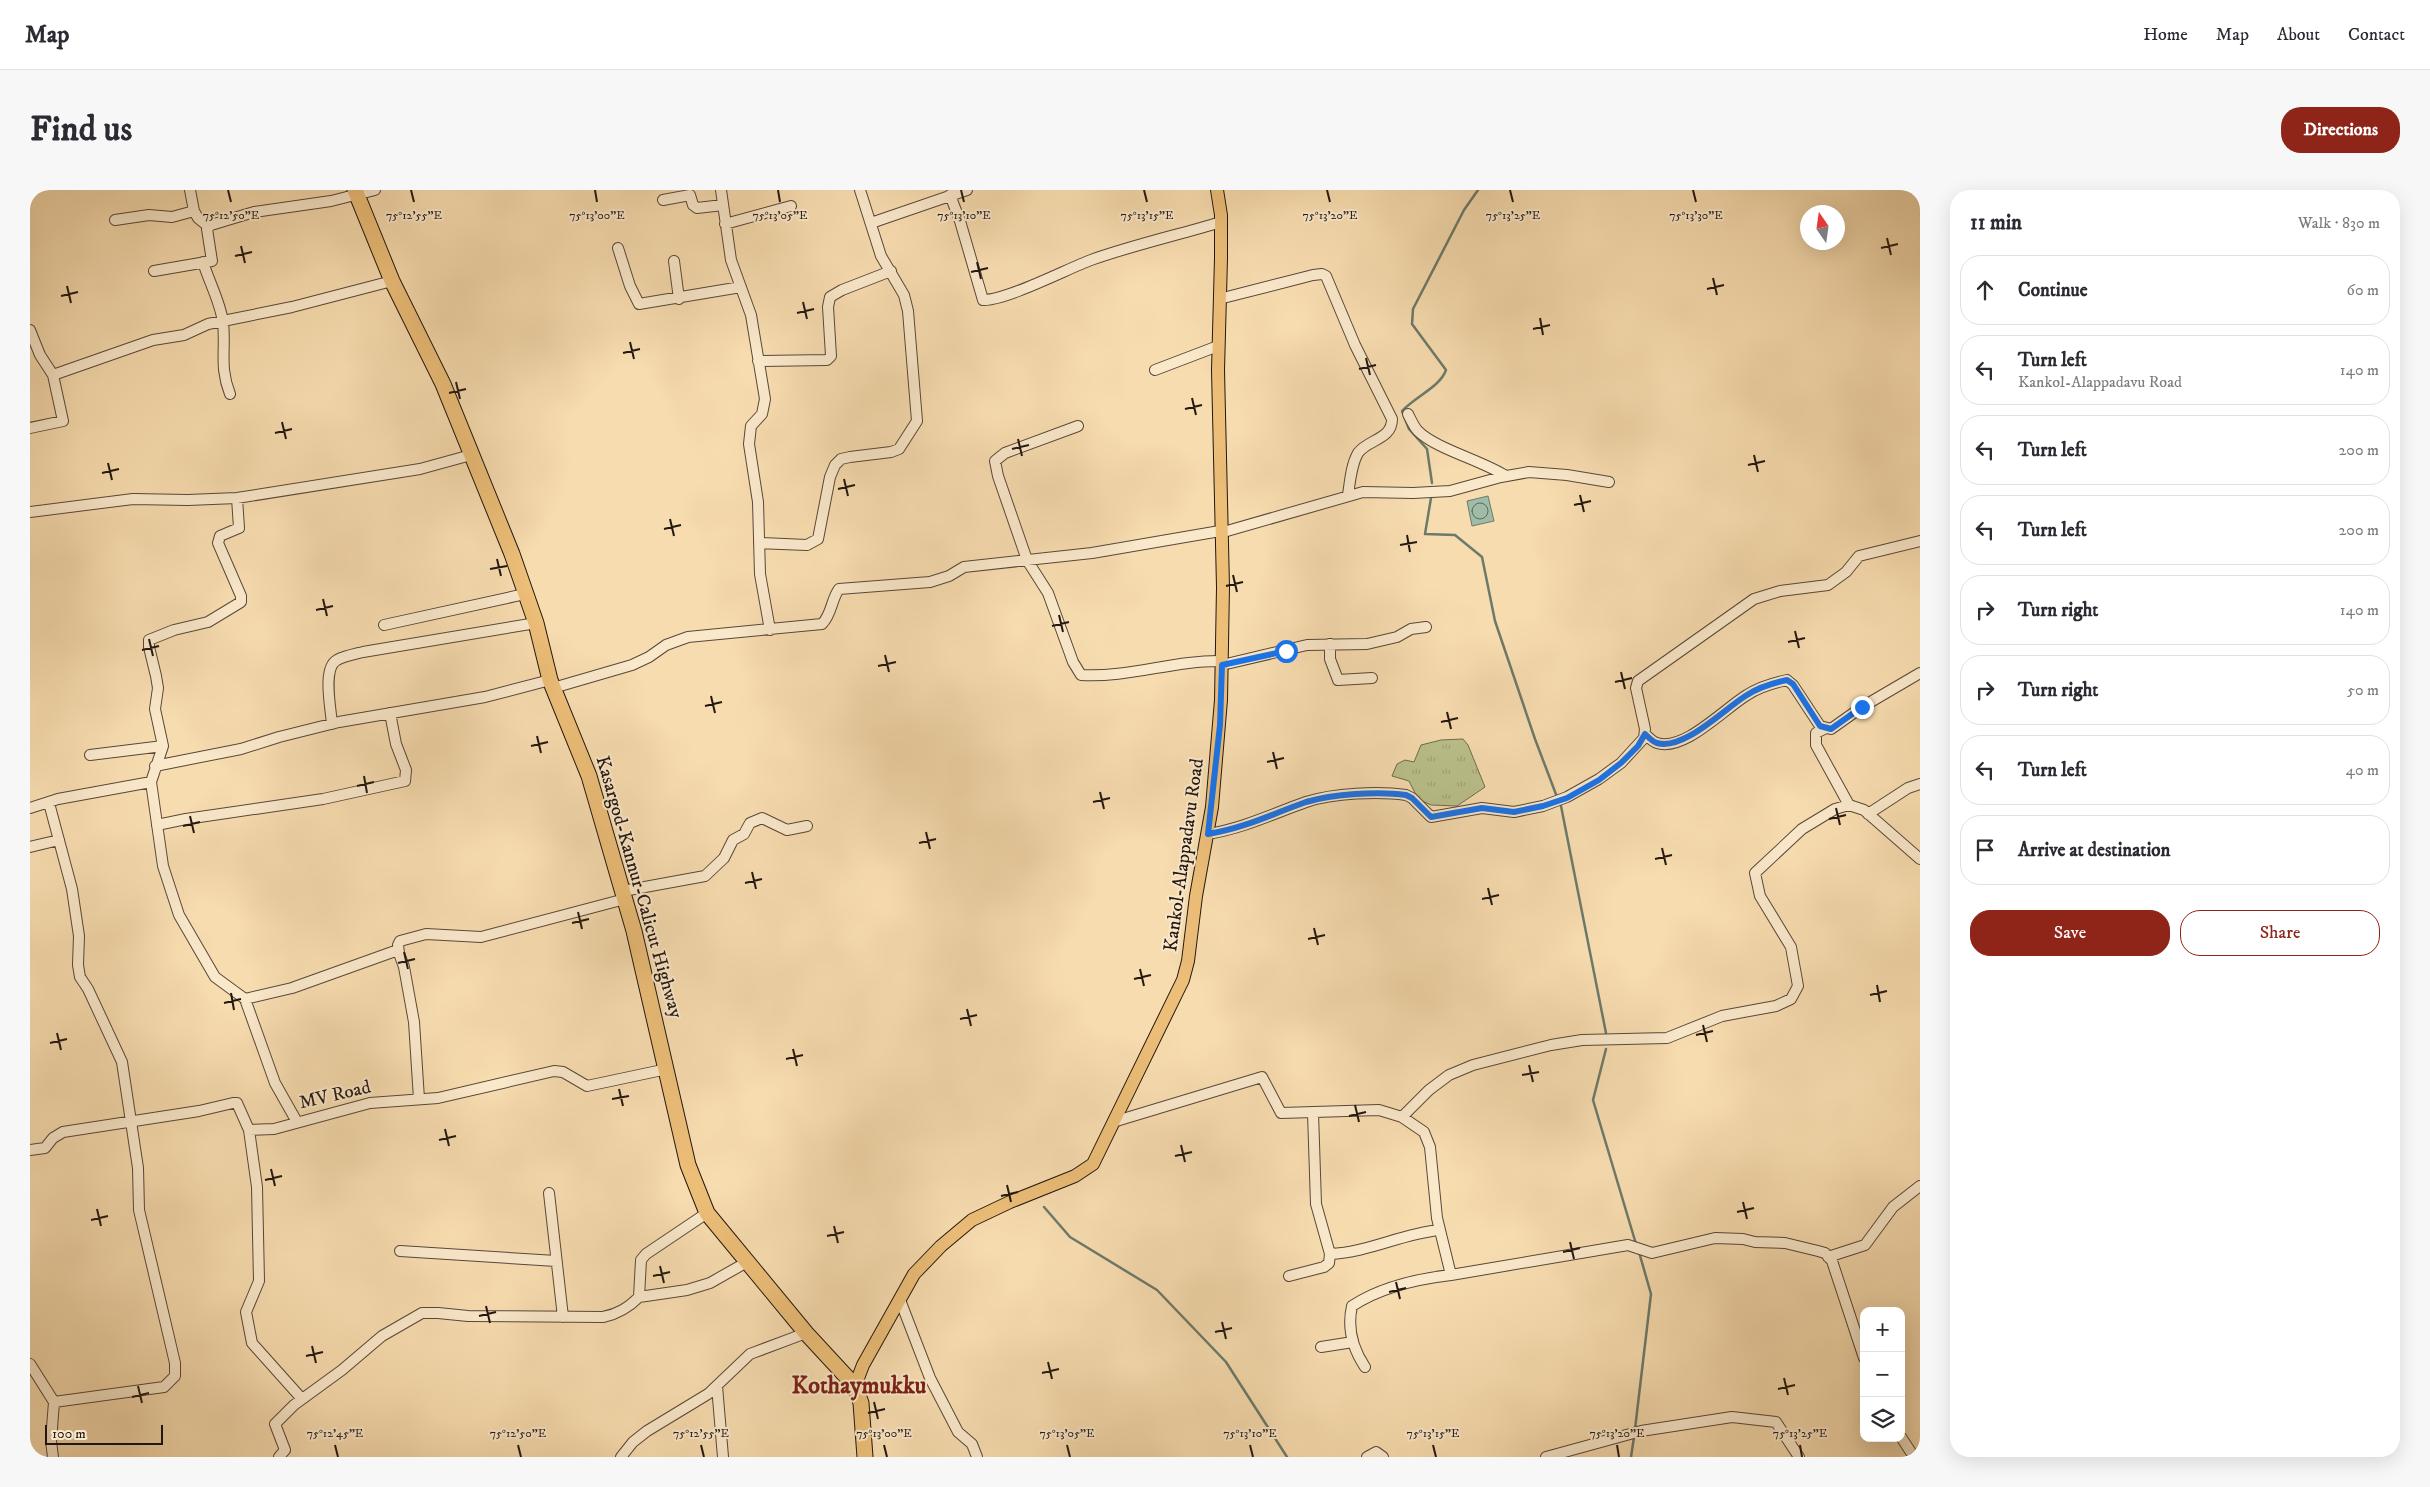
<!DOCTYPE html>
<html lang="en">
<head>
<meta charset="utf-8">
<style>
  body { margin:0; font-family:"IM FELL DW Pica",serif; background:#f7f7f7; color:#2b2b33 }
  .controls { position:absolute; right:15px; bottom:15px; display:grid; overflow:hidden; border-radius:10px; box-shadow:0 5px 20px #0002 }
  .controls button { width:45px; height:45px; display:grid; place-items:center; padding:0; border:0; border-bottom:1px solid #e1e1e2; background:#fff; color:#2b2b33; font:25px sans-serif }
  .compass { position:absolute; left:1770px; top:15px; width:45px; height:45px; border-radius:50%; background:#fff; box-shadow:0 5px 20px #0002; rotate:347deg }
  .scale { position:absolute; left:15px; bottom:12px; width:118px; box-sizing:border-box; padding-left:5px; border:2px solid #221711; border-top:0; font-size:14px; line-height:18px; white-space:nowrap; color:#221711; -webkit-text-stroke:4px #fae8cb; paint-order:stroke }
  .stop { position:absolute; width:15px; height:15px; margin:-11px; border:4px solid #1a73e8; border-radius:50%; background:#fff }
  .stop.end { background:#1a73e8; border-color:#fff; box-shadow:0 1px 5px #0008 }
  .list { margin:0; padding:0; list-style:none }
  h2 { display:flex; justify-content:space-between; align-items:center; height:65px; margin:0; padding:0 20px; font-size:21px }
  h2 small { font-size:16px; font-weight:400; color:#7c7c81 }
  .list li { display:grid; grid-template-columns:32px 1fr auto; gap:15px; align-items:center; box-sizing:border-box; height:70px; margin:0 10px 10px; padding:0 10px; border:1px solid #e1e1e2; border-radius:20px }
  .list b { display:block; font-size:19px; white-space:nowrap }
  .list p { margin:0; font-size:16px; white-space:nowrap; color:#7c7c81 }
  .list em { font-size:16px; font-style:normal; color:#7c7c81 }
  .actions { display:flex; gap:10px; padding:15px 20px }
  .actions a { flex:1; padding:11px 0; border:1px solid #8f2418; border-radius:20px; text-align:center; font-size:18px; color:#8f2418 }
  .actions .main { background:#8f2418; color:#fff }
  .icon { flex:none; width:28px; height:28px; fill:none; stroke:currentColor; stroke-width:2; stroke-linecap:round; stroke-linejoin:round }
  .map { position:relative; flex:none; width:1890px; height:1267px; overflow:hidden; border-radius:20px }
  header { display:flex; align-items:center; gap:30px; box-sizing:border-box; height:70px; padding:0 25px; background:#fff; border-bottom:1px solid #e1e1e2 }
  header strong { font-size:24px }
  nav { display:flex; gap:28px; margin-inline-start:auto; font-size:18px }
  .intro { display:flex; align-items:center; justify-content:space-between; box-sizing:border-box; height:120px; padding:0 30px }
  h1 { margin:0; font-size:35px }
  .button { padding:12px 22px; border-radius:20px; background:#8f2418; color:#fff; font-size:18px; font-weight:700 }
  main { display:flex; gap:30px; padding:0 30px }
  aside { flex:1; background:#fff; border-radius:20px; box-shadow:0 5px 20px #0002 }
  .map>svg:first-child { display:block }
  .grass { fill:url(#grass-tufts); stroke:#6e6c4e }
  .water { fill:#9ebca7; stroke:#6c7a6b }
  .lines { fill:none; stroke-linecap:round; stroke-linejoin:round }
  .shore { stroke:#606a5c; stroke-width:1 }
  .stream { stroke:#6c7a6b; stroke-width:2.5 }
  .minor-casing { stroke:#574838; stroke-width:12 }
  .major-casing { stroke:#221711; stroke-width:14 }
  .highway-casing { stroke:#221711; stroke-width:17 }
  .minor { stroke:#fae8cb; stroke-width:10 }
  .major { stroke:#ecbe78; stroke-width:12 }
  .highway { stroke:#ecbe78; stroke-width:15 }
  .route { stroke:#1a73e8; stroke-width:6 }
  .ticks { fill:none; stroke:#221711; stroke-width:2 }
  .labels { text-anchor:middle; dominant-baseline:central; stroke-width:4; stroke-linejoin:round; paint-order:stroke }
  .street-label { font-size:19px; fill:#221711; stroke:#fae8cb }
  .district-label { font-size:24px; font-weight:bold; fill:#7a1f14; stroke:#fae8cb }
  .ticks-label { font-size:12px; text-anchor:middle; fill:#221711; stroke:#fae8cb; stroke-width:4; stroke-linejoin:round; paint-order:stroke }
</style>
</head>
<body>
<header>
<strong>Map</strong>
<nav><a>Home</a><a>Map</a><a>About</a><a>Contact</a></nav>
</header>
<div class="intro"><h1>Find us</h1><a class="button">Directions</a></div>
<main>
<div class="map">
<svg width="1890" height="1267" viewBox="0 0 1890 1267">
  <defs>
    <pattern id="grass-tufts" width="24" height="20" patternUnits="userSpaceOnUse" patternTransform="scale(1.25)"><rect width="24" height="20" fill="#bac18c"/><path d="M3 7l-1-3M5 7V3M7 7l1-3M15 17l-1-3M17 17v-4M19 17l1-3" fill="none" stroke="#a0a578"/></pattern>
  </defs>
  <rect width="100%" height="100%" fill="#f7dcaf"/>
  <filter id="stains"><feTurbulence type="fractalNoise" baseFrequency=".004" numOctaves="4"/><feColorMatrix values="0 0 0 0 .2 0 0 0 0 .09 0 0 0 0 .02 0 0 0 .5 -.17"/></filter>
  <radialGradient id="worn" r=".72"><stop offset=".6" stop-color="#630" stop-opacity="0"/><stop offset="1" stop-color="#630" stop-opacity=".3"/></radialGradient>
  <path class="grass" d="M1433,549L1438,555L1455,597L1427,616L1401,615L1388,609L1379,591L1362,586L1367,574L1375,570L1384,572L1391,555L1411,550Z"/>
  <path class="water" d="M1458,306L1464,331L1442,336L1437,311Z"/>
  <g class="lines">
    <path class="shore" d="M1442 321a8 8 0 1 1 16 0a8 8 0 1 1-16 0Z"/>
    <path class="stream" d="M1402,293L1397,259L1379,239L1372,221C1386,206 1410,197 1416,180L1382,134L1383,119L1434,20L1448,0
      M1401,308L1395,344L1425,345L1452,367L1465,431L1505,549L1527,607
      M1531,616L1576,843
      M1576,859L1563,910L1606,1054
      M1014,1017L1040,1047L1127,1100L1196,1172L1257,1267
      M1605,1239L1621,1104L1609,1062
      M1601,1267L1604,1247"/>
    <defs>
      <path id="minor" d="M691,0L701,70L721,125L735,209L732,224L721,236L719,254L728,312L730,384L740,440
        M920,5L930,31L953,110C975,111 1037,79 1061,70C1103,55 1148,45 1191,32
        M633,10L660,5L663,15L667,18L693,15
        M164,21L168,28L178,36
        M85,30L119,25L142,27L164,21L160,0
        M841,33L937,0
        M695,34L761,16
        M588,58L600,96L609,114L711,97
        M644,71L649,109
        M173,72C179,92 190,111 193,132C196,160 189,176 200,204
        M124,81L182,71L177,39L181,35L224,22L301,11L345,0
        M1189,109L1283,85L1292,84L1296,86L1325,155L1362,229C1362,250 1338,249 1328,263C1321,275 1320,292 1318,305
        M0,140L10,165L23,185L33,231L0,238
        M728,171L797,170L801,166L798,117L800,107L812,100L861,81
        M1125,180L1188,156
        M23,185L123,150L154,145L178,134L262,117L362,91
        M1378,224C1381,230 1384,237 1388,241C1406,259 1451,270 1476,286
        M1048,236L975,263L965,271L968,286L997,370L1018,403L1043,472L1051,485C1098,488 1145,470 1192,471
        M0,322L103,309L158,310L207,308L390,279L441,265
        M1190,343L1333,302L1383,303L1420,301L1471,287L1499,282L1537,285L1579,292
        M729,353L777,355L788,349L800,287L805,275L811,269L820,267L861,262L869,259L887,231L878,121L874,105L851,66L830,0
        M354,435L495,404
        M1300,454V469L1308,490L1342,488
        M1192,475L1277,455L1337,454L1367,447L1381,439L1396,437
        M523,498L602,475L619,467L636,455L658,447L792,434C802,424 801,410 809,399L900,392L919,386L934,377L1062,363L1190,341
        M302,534C301,519 292,478 307,470C314,466 325,464 333,462L506,433
        M1796,538L1786,543V555L1819,615
        M1615,544C1618,547 1623,552 1627,553C1654,562 1695,518 1717,505C1729,497 1743,493 1757,490L1763,495L1790,536L1801,539L1832,517L1890,483
        M60,565L133,556
        M125,576L211,559L249,547L309,532L455,507L520,490
        M121,592L133,556L125,519L128,498L126,486L119,457V450L144,440L178,432L211,412V406L188,353L190,346L209,338L207,308
        M19,613L42,699L49,746L48,775L50,787L58,799L92,872L108,978L109,1020L145,1173V1186L134,1197L24,1212L21,1251L23,1267
        M0,618L28,609L121,592L133,676L149,725L185,787L215,809L245,893L267,932
        M1838,624L1878,598L1890,594
        M127,635L156,629L293,609L375,591L376,580L366,554L360,523
        M1178,644C1214,638 1242,624 1276,612C1303,603 1349,601 1376,605L1382,608L1401,627L1452,618L1484,622L1513,616L1537,607L1569,589L1591,573L1614,548L1615,539L1606,498L1608,491L1724,409L1750,401L1798,395L1816,382L1829,366L1890,351
        M0,657L29,650
        M593,701L675,686L694,668L703,650L714,644L720,633L732,628L757,640L777,636
        M215,809L262,798L368,760
        M389,909L384,832L374,777L369,763L368,755L370,751L396,744L451,747L595,709
        M1372,927L1399,900L1419,885L1443,875L1521,855L1552,850L1637,848L1692,826L1746,816L1761,809L1768,796L1761,757L1730,706L1725,683L1772,639L1805,619L1819,615L1834,620L1890,669
        M1083,932L1232,887L1251,923L1349,920L1372,927L1394,942L1400,957L1407,1028L1421,1085L1598,1055L1622,1063L1685,1048L1713,1049L1725,1052L1755,1053L1788,1061L1795,1063L1802,1071L1834,1168
        M219,940L227,997L229,1091L216,1122L222,1153L272,1209
        M0,960L15,958L23,948L33,942L169,921L203,913H207L219,940L244,939L340,913L408,908L524,881L533,882L557,896L637,879
        M519,1003L533,1127
        M370,1061L526,1071
        M1300,1064C1339,1062 1371,1044 1409,1040
        M1798,1067L1835,1055L1863,1017L1890,996
        M1259,1086L1294,1077L1299,1073L1300,1064L1286,1014L1283,923
        M609,1107L657,1100L680,1093L717,1072
        M870,1110L900,1188L928,1242L942,1254L947,1267
        M1291,1157L1323,1152
        M0,1174L24,1212
        M1335,1177C1323,1159 1317,1138 1322,1116C1351,1097 1386,1089 1421,1085
        M687,1196L693,1267
        M1871,1247L1884,1267
        M249,1267L255,1260L245,1234L264,1215L312,1180L352,1146L392,1123H408L438,1126L573,1127C588,1124 598,1118 609,1107L611,1070L616,1064L677,1023
        M591,1267L603,1252L617,1241L678,1204L720,1164L776,1143
        M1337,1267L1346,1262L1353,1267
        M1516,1267L1611,1241L1702,1227L1746,1232L1769,1267"/>
      <path id="major" d="M825,1196L833,1175L884,1084L911,1056L942,1030L980,1012L1045,986L1063,974L1153,790L1158,771L1166,706L1182,617L1191,510L1193,397L1188,180L1191,68V25L1187,0"/>
      <path id="highway" d="M325,0L362,91L413,194L482,364L506,433L520,490L559,586L604,741L658,975L677,1023L776,1143L825,1196L831,1213L835,1267"/>
    </defs>
    <use href="#minor" class="minor-casing"/>
    <use href="#major" class="major-casing"/>
    <use href="#highway" class="highway-casing"/>
    <use href="#minor" class="minor"/>
    <use href="#major" class="major"/>
    <use href="#highway" class="highway"/>
  </g>
  <g class="lines">
    <path class="route" d="M1256,461L1192,475L1190,535L1178,644C1215,638 1242,624 1276,612C1303,604 1348,601 1376,605L1382,608L1401,627L1452,618L1484,622L1513,616L1537,608L1569,590L1591,573L1608,556L1615,544C1618,547 1623,552 1627,553C1654,561 1695,518 1717,505C1729,497 1743,493 1757,490L1763,494L1790,536L1801,539L1832,517"/>
  </g>
  <path class="ticks" d="M198,0L201,12M381,0L384,12M565,0L567,12M748,0L750,12M931,0L934,12M1114,0L1117,12M1297,0L1300,12M1480,0L1483,12M1663,0L1666,12M1857,48L1861,65M211,56L215,73M1851,58L1868,54M205,66L222,62M947,72L951,89M941,82L958,78M1683,88L1687,105M37,96L41,113M1677,99L1694,95M31,106L48,102M773,112L777,129M767,123L784,119M1510,128L1513,145M1503,139L1520,135M600,152L604,169M593,163L610,159M1336,168L1340,185M1329,179L1346,175M426,192L430,209M419,203L436,199M1162,208L1166,225M1155,219L1172,215M252,232L256,249M245,243L262,239M988,249L992,266M982,259L999,255M1724,265L1728,282M78,273L82,290M1718,275L1735,271M72,283L89,279M814,289L818,306M808,299L825,295M1550,305L1554,322M1544,315L1561,311M640,329L644,346M634,339L651,335M1377,345L1380,362M1370,355L1387,352M467,369L471,386M460,379L477,376M1203,385L1207,402M1196,396L1213,392M293,409L297,426M286,420L303,416M1029,425L1033,442M1022,436L1039,432M1765,441L1769,458M119,449L123,466M1758,452L1775,448M112,460L129,456M855,465L859,482M848,476L866,472M1591,482L1595,499M1585,492L1602,488M681,506L685,523M675,516L692,512M1417,522L1421,539M1411,532L1428,528M507,546L511,563M501,556L518,552M1243,562L1247,579M1237,572L1254,568M334,586L337,603M327,596L344,592M1070,602L1074,619M1063,612L1080,608M1806,618L1810,635M160,626L164,643M1799,629L1816,625M153,636L170,632M896,642L900,659M889,653L906,649M1632,658L1636,675M1625,669L1642,665M722,682L726,699M715,693L732,689M1458,698L1462,715M1452,709L1469,705M548,722L552,739M542,733L559,729M1284,738L1288,755M1278,749L1295,745M374,762L378,779M368,773L385,769M1110,779L1114,796M1104,789L1121,785M1847,795L1850,812M201,803L204,820M1840,805L1857,801M194,813L211,809M937,819L941,836M930,829L947,825M1673,835L1677,852M27,843L31,860M1666,845L1683,841M20,853L37,849M763,859L767,876M756,869L773,865M1499,875L1503,892M1492,885L1509,882M589,899L593,916M582,909L599,906M1325,915L1329,932M1319,926L1336,922M415,939L419,956M409,950L426,946M1151,955L1155,972M1145,966L1162,962M241,979L245,996M235,990L252,986M977,995L981,1012M971,1006L988,1002M1713,1012L1717,1029M67,1019L71,1036M1707,1022L1724,1018M61,1030L78,1026M804,1036L808,1053M797,1046L814,1042M1540,1052L1544,1069M1533,1062L1550,1058M630,1076L634,1093M623,1086L640,1082M1366,1092L1370,1109M1359,1102L1376,1098M456,1116L460,1133M449,1126L466,1122M1192,1132L1196,1149M1185,1142L1202,1138M282,1156L286,1173M276,1166L293,1162M1018,1172L1022,1189M1012,1183L1029,1179M1754,1188L1758,1205M108,1196L112,1213M1748,1199L1765,1195M102,1207L119,1203M844,1212L848,1229M838,1223L855,1219M305,1255L308,1267M488,1255L491,1267M671,1255L674,1267M854,1255L857,1267M1037,1255L1040,1267M1220,1255L1223,1267M1403,1255L1406,1267M1587,1255L1589,1267M1770,1255L1772,1267"/>
  <g class="labels">
    <g class="street-label">
      <text transform="translate(1154 665) rotate(-82)">Kankol-Alappadavu Road</text>
      <text transform="translate(609 697) rotate(74)">Kasargod-Kannur-Calicut Highway</text>
      <text transform="translate(305 905) rotate(-13)">MV Road</text>
    </g>
    <g class="district-label">
      <text x="829" y="1196">Kothaymukku</text>
    </g>
  </g>
  <g class="ticks-label">
    <text x="201" y="29">75°12'50"E</text>
    <text x="384" y="29">75°12'55"E</text>
    <text x="567" y="29">75°13'00"E</text>
    <text x="750" y="29">75°13'05"E</text>
    <text x="934" y="29">75°13'10"E</text>
    <text x="1117" y="29">75°13'15"E</text>
    <text x="1300" y="29">75°13'20"E</text>
    <text x="1483" y="29">75°13'25"E</text>
    <text x="1666" y="29">75°13'30"E</text>
    <text x="305" y="1247">75°12'45"E</text>
    <text x="488" y="1247">75°12'50"E</text>
    <text x="671" y="1247">75°12'55"E</text>
    <text x="854" y="1247">75°13'00"E</text>
    <text x="1037" y="1247">75°13'05"E</text>
    <text x="1220" y="1247">75°13'10"E</text>
    <text x="1403" y="1247">75°13'15"E</text>
    <text x="1587" y="1247">75°13'20"E</text>
    <text x="1770" y="1247">75°13'25"E</text>
  </g>
  <rect width="100%" height="100%" filter="url(#stains)"/>
  <rect width="100%" height="100%" fill="url(#worn)"/>
</svg>
<div class="controls">
<button>+</button>
<button>−</button>
<button><svg class="icon" aria-label="layers" viewBox="0 0 24 24"><path d="M12 4l9 5-9 5-9-5zM3 14l9 5 9-5"/></svg></button>
</div>
<svg class="compass" viewBox="-18 -18 36 36"><path d="M0-13l5 13h-10z" fill="#e53935"/><path d="M0 13l5-13h-10z" fill="#7c7c81"/></svg>
<div class="scale">100 m</div>
<div class="stop" style="left:1256px;top:461px"></div>
<div class="stop end" style="left:1832px;top:517px"></div>
</div>
<aside>
<h2>11 min<small>Walk · 830 m</small></h2>
<ul class="list">
<li><svg class="icon" aria-label="ahead" viewBox="0 0 24 24"><path d="M12 20V5M6 11l6-6 6 6"/></svg><div><b>Continue</b></div><em>60 m</em></li>
<li><svg class="icon" aria-label="left" viewBox="0 0 24 24"><path d="M17 20v-9H6M10 6l-5 5 5 5"/></svg><div><b>Turn left</b><p>Kankol-Alappadavu Road</p></div><em>140 m</em></li>
<li><svg class="icon" aria-label="left" viewBox="0 0 24 24"><path d="M17 20v-9H6M10 6l-5 5 5 5"/></svg><div><b>Turn left</b></div><em>200 m</em></li>
<li><svg class="icon" aria-label="left" viewBox="0 0 24 24"><path d="M17 20v-9H6M10 6l-5 5 5 5"/></svg><div><b>Turn left</b></div><em>200 m</em></li>
<li><svg class="icon" aria-label="right" viewBox="0 0 24 24"><path d="M7 20v-9h11M14 6l5 5-5 5"/></svg><div><b>Turn right</b></div><em>140 m</em></li>
<li><svg class="icon" aria-label="right" viewBox="0 0 24 24"><path d="M7 20v-9h11M14 6l5 5-5 5"/></svg><div><b>Turn right</b></div><em>50 m</em></li>
<li><svg class="icon" aria-label="left" viewBox="0 0 24 24"><path d="M17 20v-9H6M10 6l-5 5 5 5"/></svg><div><b>Turn left</b></div><em>40 m</em></li>
<li><svg class="icon" aria-label="arrive" viewBox="0 0 24 24"><path d="M6 21V4h12l-3 4 3 4H6"/></svg><div><b>Arrive at destination</b></div></li>
</ul>
<div class="actions"><a class="main">Save</a><a>Share</a></div>
</aside>
</main>
</body>
</html>
